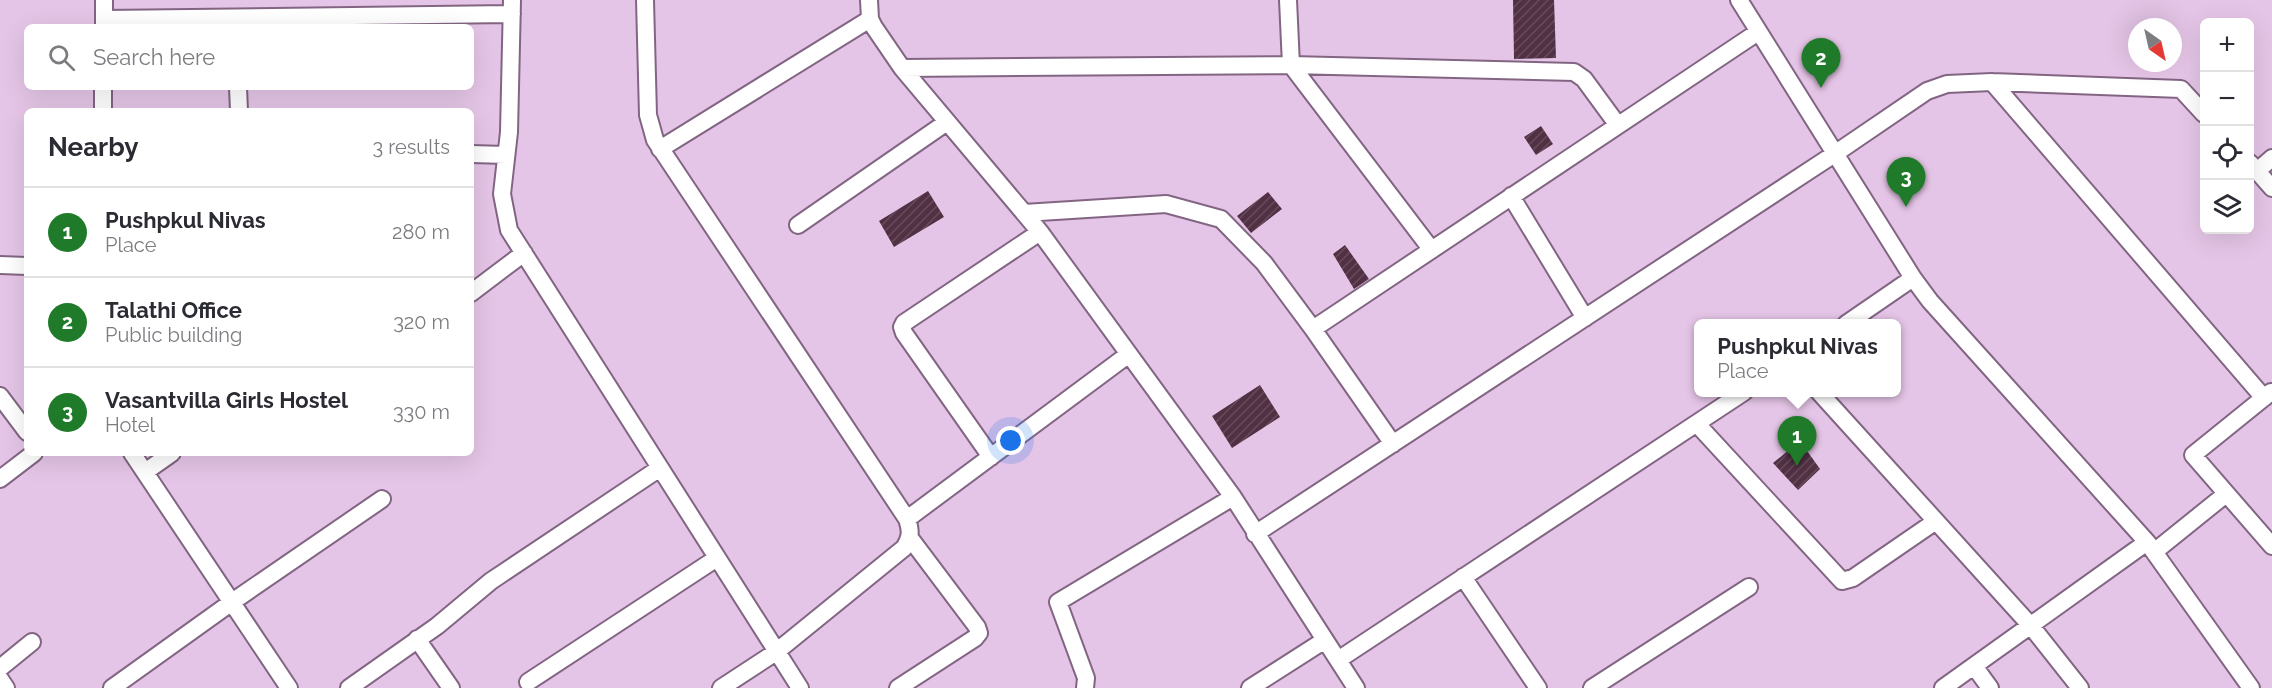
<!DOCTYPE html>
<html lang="en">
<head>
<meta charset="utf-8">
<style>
  body { margin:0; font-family:Raleway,sans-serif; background:#f2f2f3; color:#2b2b33 }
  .controls { position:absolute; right:18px; top:18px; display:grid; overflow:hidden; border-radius:9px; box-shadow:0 6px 24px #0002 }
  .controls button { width:54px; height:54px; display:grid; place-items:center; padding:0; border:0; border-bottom:2px solid #e1e1e2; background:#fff; color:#2b2b33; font:30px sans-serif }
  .compass { position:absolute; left:2128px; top:18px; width:54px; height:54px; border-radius:50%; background:#fff; box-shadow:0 6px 24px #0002; rotate:146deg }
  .you { position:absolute; left:1011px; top:441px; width:21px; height:21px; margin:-15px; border:4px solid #fff; border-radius:50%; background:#1a73e8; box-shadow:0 0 0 9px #1a73e833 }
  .badge { display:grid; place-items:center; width:39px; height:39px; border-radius:50%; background:#1f7b2a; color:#fff; font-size:20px; font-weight:700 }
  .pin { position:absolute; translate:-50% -50px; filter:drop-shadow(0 2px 3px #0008) }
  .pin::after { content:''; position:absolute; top:32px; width:21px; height:18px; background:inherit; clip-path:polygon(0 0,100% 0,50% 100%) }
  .popup { position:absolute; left:1694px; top:319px; width:207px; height:78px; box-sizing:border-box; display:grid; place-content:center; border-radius:9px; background:#fff; filter:drop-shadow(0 2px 4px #0005); font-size:20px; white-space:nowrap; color:#7c7c81 }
  .popup b { font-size:22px; color:#2b2b33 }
  .popup::after { content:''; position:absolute; left:50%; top:100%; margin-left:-12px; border:12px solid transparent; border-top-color:#fff }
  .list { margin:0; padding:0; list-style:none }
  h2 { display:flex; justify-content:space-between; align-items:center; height:78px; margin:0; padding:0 24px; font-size:26px }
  h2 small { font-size:20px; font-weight:400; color:#7c7c81 }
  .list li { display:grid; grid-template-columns:39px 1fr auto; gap:18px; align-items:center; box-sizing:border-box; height:90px; padding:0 24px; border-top:2px solid #e1e1e2 }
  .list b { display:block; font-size:22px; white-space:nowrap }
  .list p { margin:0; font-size:20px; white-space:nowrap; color:#7c7c81 }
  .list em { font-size:20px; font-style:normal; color:#7c7c81 }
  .icon { flex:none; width:33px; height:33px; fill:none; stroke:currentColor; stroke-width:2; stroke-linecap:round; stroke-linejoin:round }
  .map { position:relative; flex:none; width:2272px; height:688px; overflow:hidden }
  .search { position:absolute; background:#fff; box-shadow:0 6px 24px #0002; left:24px; top:24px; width:450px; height:66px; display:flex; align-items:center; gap:15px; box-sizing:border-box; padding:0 21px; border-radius:9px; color:#7c7c81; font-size:22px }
  .panel { position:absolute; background:#fff; box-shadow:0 6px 24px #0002; left:24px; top:108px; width:450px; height:348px; border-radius:9px }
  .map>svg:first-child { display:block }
  .building { fill:url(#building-hatch) }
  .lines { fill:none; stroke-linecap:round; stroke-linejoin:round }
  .street-casing { stroke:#826583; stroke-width:20 }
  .street { stroke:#fff; stroke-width:16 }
</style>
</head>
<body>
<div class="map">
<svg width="2272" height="688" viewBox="0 0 2272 688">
  <defs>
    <pattern id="building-hatch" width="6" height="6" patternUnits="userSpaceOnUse" patternTransform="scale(1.5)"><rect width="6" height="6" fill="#513043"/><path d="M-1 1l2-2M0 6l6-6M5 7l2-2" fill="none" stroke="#664b5b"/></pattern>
  </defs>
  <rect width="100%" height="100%" fill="#e5c5e7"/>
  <path class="building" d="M1513,0H1554L1556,58L1514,59Z
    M1541,126L1553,144L1536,155L1524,137Z
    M928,191L944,217L894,247L879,221Z
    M1268,192L1282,209L1251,233L1237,216Z
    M1345,245L1369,279L1354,289L1333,254Z
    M1260,385L1280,417L1232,448L1212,416Z
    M1800,441L1820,469L1798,490L1773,463Z"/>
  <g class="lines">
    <defs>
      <path id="street" d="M512,0L509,132L502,194L509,230L800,688
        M645,0L648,115L655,140L907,519C911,531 911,537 904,548L776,652L721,688
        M869,0L870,19L874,27L902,68L1040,232L1233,497L1356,688
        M1288,0L1291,65L1431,249
        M1739,0L1913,278L1930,301L2147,542L2251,688
        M104,19L512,14
        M104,27V0
        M902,68L1291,65L1574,72L1584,79L1617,124
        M1992,82L2264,398
        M238,87L239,111
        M103,111V87
        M660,149L870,19
        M471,154L506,155
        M2250,163L2272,188
        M2257,171L2272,158
        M1511,196L1585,318
        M1024,213L1166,204L1221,219L1264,263L1313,329L1393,444
        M798,225L947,122
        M0,265L27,266
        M471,293L524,253
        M1846,324L1913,278
        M1313,329L1758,32
        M1819,392L2031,626L2080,688
        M2271,392L2193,455L2272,546
        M0,396L27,432
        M1697,424L1842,581L1853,578L1936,521
        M132,453L289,688
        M991,457L904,333L902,327L904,323L1040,232
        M145,472L172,453
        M0,479L34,453
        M907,519L1129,354
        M1255,534L1836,153L1927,91L1947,84L1992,82L2181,89L2204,114
        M2154,552L2226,494
        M1463,577L1538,688
        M417,639L451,688
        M1338,660L1744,392
        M1974,666L1990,688
        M0,668L32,642
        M0,679L6,688
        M528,682L717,558
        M112,688L232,602L382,499
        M349,688L437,626L491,581L660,468
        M898,688L975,638L979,633L977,627L910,538
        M1085,688L1086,678L1058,602L1233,497
        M1250,688L1325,640
        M1592,688L1749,587
        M1943,688L2147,542"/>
    </defs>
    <use href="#street" class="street-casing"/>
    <use href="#street" class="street"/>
  </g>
</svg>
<div class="controls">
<button>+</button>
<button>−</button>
<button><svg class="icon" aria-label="locate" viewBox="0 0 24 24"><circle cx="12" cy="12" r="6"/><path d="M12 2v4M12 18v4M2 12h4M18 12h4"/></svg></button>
<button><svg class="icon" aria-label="layers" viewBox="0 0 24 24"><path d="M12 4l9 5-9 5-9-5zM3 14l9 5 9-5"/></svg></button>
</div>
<svg class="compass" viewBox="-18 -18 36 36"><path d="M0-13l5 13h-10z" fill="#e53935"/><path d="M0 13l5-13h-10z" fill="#7c7c81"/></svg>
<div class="you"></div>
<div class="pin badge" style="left:1797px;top:466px">1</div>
<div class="popup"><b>Pushpkul Nivas</b>Place</div>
<div class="pin badge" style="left:1821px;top:88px">2</div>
<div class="pin badge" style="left:1906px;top:207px">3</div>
<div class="search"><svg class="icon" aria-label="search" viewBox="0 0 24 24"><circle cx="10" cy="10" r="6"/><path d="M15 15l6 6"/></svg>Search here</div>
<section class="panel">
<h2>Nearby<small>3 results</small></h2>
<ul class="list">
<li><span class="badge">1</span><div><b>Pushpkul Nivas</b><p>Place</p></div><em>280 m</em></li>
<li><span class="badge">2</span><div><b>Talathi Office</b><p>Public building</p></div><em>320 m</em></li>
<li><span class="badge">3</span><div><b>Vasantvilla Girls Hostel</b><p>Hotel</p></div><em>330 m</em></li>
</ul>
</section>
</div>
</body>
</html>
